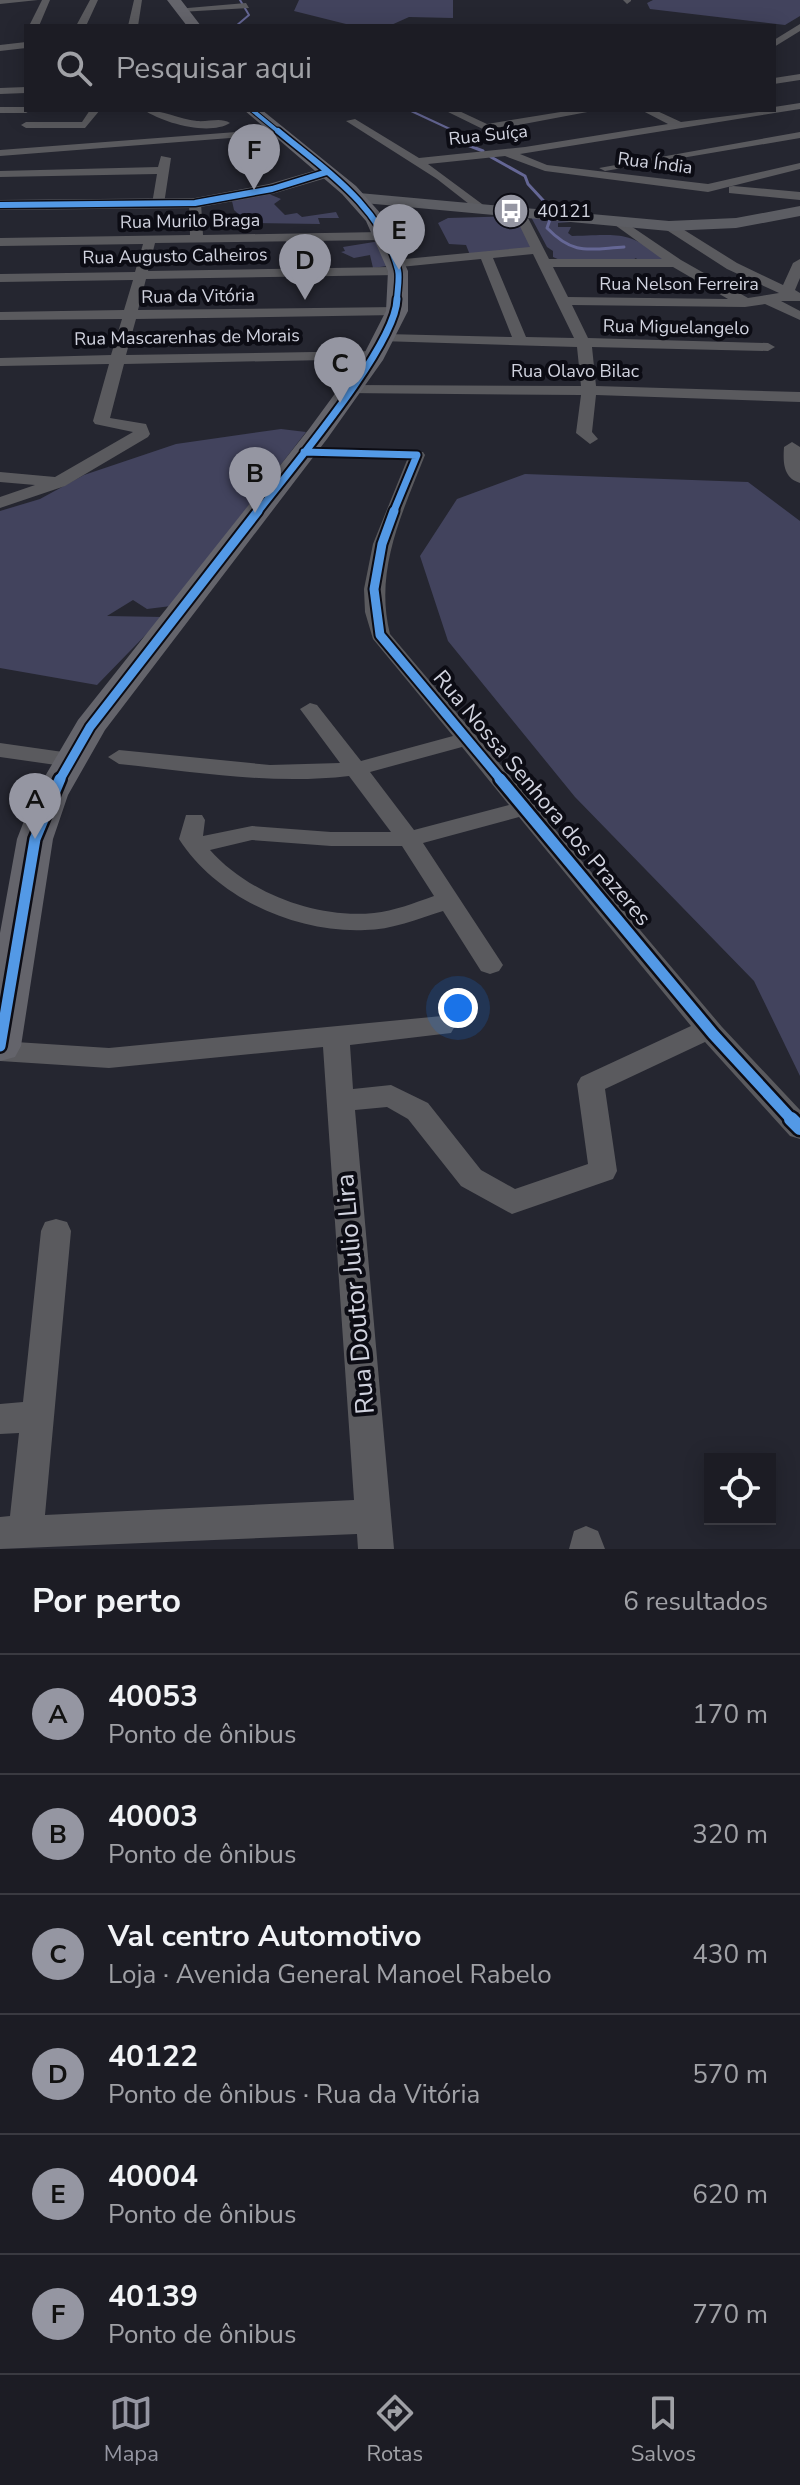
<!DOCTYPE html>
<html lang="pt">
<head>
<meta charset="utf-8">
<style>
  body { margin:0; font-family:"Nunito Sans",sans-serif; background:#292931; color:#f1f3f6 }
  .controls { position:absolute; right:24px; bottom:24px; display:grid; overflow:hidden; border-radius:0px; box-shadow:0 4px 20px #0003 }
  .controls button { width:72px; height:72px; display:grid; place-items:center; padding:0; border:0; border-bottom:2px solid #3a3a41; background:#1c1c24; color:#f1f3f6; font:40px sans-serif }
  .you { position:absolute; left:458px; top:1008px; width:28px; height:28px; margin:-20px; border:6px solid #fff; border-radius:50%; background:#1a73e8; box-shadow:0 0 0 12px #1a73e833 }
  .badge { display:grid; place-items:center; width:52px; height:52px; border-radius:50%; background:#9596a2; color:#111; font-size:26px; font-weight:700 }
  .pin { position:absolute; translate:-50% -66px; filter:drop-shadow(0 2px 4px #0008) }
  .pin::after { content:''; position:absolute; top:42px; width:28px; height:24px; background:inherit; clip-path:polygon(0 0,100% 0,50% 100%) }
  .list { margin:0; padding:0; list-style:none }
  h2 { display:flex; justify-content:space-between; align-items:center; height:104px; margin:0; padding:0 32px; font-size:34px }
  h2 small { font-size:26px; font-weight:400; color:#a0a1a6 }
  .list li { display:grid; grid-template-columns:52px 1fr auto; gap:24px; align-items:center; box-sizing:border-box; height:120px; padding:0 32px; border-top:2px solid #3a3a41 }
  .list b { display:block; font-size:30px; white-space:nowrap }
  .list p { margin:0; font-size:26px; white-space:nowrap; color:#a0a1a6 }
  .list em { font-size:26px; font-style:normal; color:#a0a1a6 }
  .icon { flex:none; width:44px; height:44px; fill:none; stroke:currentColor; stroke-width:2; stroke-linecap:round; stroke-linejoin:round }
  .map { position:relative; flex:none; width:800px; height:1549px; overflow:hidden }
  .search { position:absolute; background:#1c1c24; box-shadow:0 4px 20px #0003; left:24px; right:24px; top:24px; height:88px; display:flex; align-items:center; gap:20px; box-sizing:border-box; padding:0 28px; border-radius:0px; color:#a0a1a6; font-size:30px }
  .sheet { height:824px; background:#1c1c24 }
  nav { display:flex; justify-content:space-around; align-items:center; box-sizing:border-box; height:112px; border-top:2px solid #3a3a41; background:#1c1c24; font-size:22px; color:#a0a1a6 }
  nav a { display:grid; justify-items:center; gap:4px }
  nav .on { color:#9596a2 }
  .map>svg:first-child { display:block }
  .green { fill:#42435d }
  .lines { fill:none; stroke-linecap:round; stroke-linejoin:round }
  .stream-far1 { stroke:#656795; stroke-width:2 }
  .stream { stroke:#656795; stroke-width:3 }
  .minor { fill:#5a5a5e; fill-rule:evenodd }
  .secondary { fill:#5c5d63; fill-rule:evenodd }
  .primary { fill:#64646b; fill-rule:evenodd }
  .cycleway-far5-casing { stroke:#0c0c14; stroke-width:6 }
  .cycleway-far4-casing { stroke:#0c0c14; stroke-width:9 }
  .cycleway-far3-casing { stroke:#0c0c14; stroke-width:11 }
  .cycleway-far2-casing { stroke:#0c0c14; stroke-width:13 }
  .cycleway-far1-casing { stroke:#0c0c14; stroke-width:16 }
  .cycleway-casing { stroke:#0c0c14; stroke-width:19 }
  .cycleway-far5 { stroke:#5399e6; stroke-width:4 }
  .cycleway-far4 { stroke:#5399e6; stroke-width:6 }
  .cycleway-far3 { stroke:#5399e6; stroke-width:7 }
  .cycleway-far2 { stroke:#5399e6; stroke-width:9 }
  .cycleway-far1 { stroke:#5399e6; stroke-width:11 }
  .cycleway { stroke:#5399e6; stroke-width:14 }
  .labels { text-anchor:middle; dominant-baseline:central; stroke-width:8; stroke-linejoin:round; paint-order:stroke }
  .far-street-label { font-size:18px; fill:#d1d3df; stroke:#0c0c14 }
  .far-poi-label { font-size:18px; fill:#d1d3df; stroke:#0c0c14; text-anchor:start }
  .street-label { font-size:22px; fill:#d1d3df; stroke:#0c0c14 }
  .near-street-label { font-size:26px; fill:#d1d3df; stroke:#0c0c14 }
</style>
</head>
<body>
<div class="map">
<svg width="800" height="1549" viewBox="0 0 800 1549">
  <rect width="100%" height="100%" fill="#252630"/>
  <path class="green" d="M299,0H453V18L409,17L389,26H354L294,11Z
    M653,0H800V16L785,25L650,9L647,3Z
    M269,194L281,199L274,204L285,215L297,213L302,217L336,212L339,218H318L320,224L248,223L234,210L232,201Z
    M516,216L537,247L470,255L466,245L449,244L438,223L448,218Z
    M531,217L567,219L571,222L558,223V227H571L568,233L572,236C624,235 623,230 669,260L639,262L636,258L625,265L597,259L592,262L562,261L553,257V251L547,247Z
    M380,241L387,266L373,268L370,255L354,258L341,252L345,251L343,247Z
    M281,429L306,432L171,606L147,609L133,600L107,616L163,617L97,685L0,668V511L40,499L84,475L176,444Z
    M525,474L748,482L800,521V1076L754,981L575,797L448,641L420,556L457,499Z"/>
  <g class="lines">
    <path class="stream-far1" d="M236,26L249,15L240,0
      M409,110L452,130V133"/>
    <path class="stream" d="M452,131V139L483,151
      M491,157L525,176L528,184L553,211L547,228C574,256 589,249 624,247"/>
    <path class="minor" d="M0,0H38L0,4Z
      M42,0H50L39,26H29Z
      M90,0H98L86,26H76Z
      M134,0H142L138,26H128Z
      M623,0H631V1L627,4Z
      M246,3L249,8L180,12L176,9Z
      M800,24V31L774,47V40Z
      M26,42V48L0,51V45Z
      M800,74V80L774,84V78Z
      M26,87V93L0,94V88Z
      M800,103V109L520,154L547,165L708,184L800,163V169L708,192L545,171L505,156L428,164L482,204L484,207L478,211L437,179L346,121L355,119L419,158L525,147L668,124L641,110H655L681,122L774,110V107Z
      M0,107H26V110H31L26,113H0Z
      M90,110H100L85,128H26L21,125L26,122H82Z
      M144,110C163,110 179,119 197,121C209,122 221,117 230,123C209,136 163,123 144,110Z
      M444,110H457L487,124L573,110H598L497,129L504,134L499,137Z
      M276,129L280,130V134L0,156V150Z
      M800,132V138L605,171L599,168Z
      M161,156L171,158L164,204L158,208L152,204L157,174L0,177V171L158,167Z
      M733,186L800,192V200L729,193V187Z
      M195,199L201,203L203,235L381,232L387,236L381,240L155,243L148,271L391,267L387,264L394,260L530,247L513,212L519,208L525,212L549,259H662L615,225V219L619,218L681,260L748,298L779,293L727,269L665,229V223H673L737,263L783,285L793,263L800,259V278L795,290L800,293V301H781L800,311V320L765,304L745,307L572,305L588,338L768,343L775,347L768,351L592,347L596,386L800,392V402L596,395L592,432L598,439L590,444L576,433L581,395L344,393L341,390L349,385L581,386L577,347L380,341V335L385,334L512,337L481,259L400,267L405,271L398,275L146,279L138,310L397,307L404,311L397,315L136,319L126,355L375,351L382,355L375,359L124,364L110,418L146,424L150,434L148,437L65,486L0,508V497L35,485L0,482V472L55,477L133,432L95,424L93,421L109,364L0,366V358L111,355L122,319L0,320V312L124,310L133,280L0,282V274L135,272L143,244L0,246V238L190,235L189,203ZM533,254L574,338L526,337L493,258ZM553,267H673L728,299L568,297Z
      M792,442L800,447V483C783,478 783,462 784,447Z
      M304,447L423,452L425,455C402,514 374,570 390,634L722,1027L800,1110V1139L790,1136L705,1042L605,1089L617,1171L613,1179L512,1214L461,1186L408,1119L387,1107L355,1110L394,1549H358L357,1534L0,1549V1517L10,1516L19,1433L0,1434V1404L23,1402L41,1231L45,1222L56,1219L67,1222L71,1231L45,1515L354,1500L323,1047L109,1068L0,1061V1041L109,1048L442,1016L451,1019L455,1026L451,1033L350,1045L353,1089L391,1085L428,1103L481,1170L515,1189L588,1164L577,1084L581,1077L691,1026L519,817L423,843L503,965L499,971L490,974L481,971L443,911C418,919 391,930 365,930C294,933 216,897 179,839L186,815H202L205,820L203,836L252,826L331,832H391L349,776C273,785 195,772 119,764L108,757L119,750L270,765L340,763L300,709L310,703L317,705L361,761L453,736L373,639L365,612L364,589L373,544L407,460L298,455L296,452ZM462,747L509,805L414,830L370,772ZM252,840L331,846H402L434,896C414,903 394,911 374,913C316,919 248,893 210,850Z
      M0,743L70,753L81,760L70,767L0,757Z
      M586,1526L598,1531L605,1549H569L574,1531Z"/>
    <path class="secondary" d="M327,167L333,168L335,172L333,176L272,194L195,208L0,210V200L195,198L269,184Z
      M359,193L669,221L736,218L800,206V216L736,228L669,231L353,202L350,198L353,194Z"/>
    <path class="primary" d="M167,0H181L201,26H187Z
      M244,110H262L356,186L382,215L408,271V311L383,360L327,439L105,730L68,795L53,839L21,1046L15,1057L0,1061V933L17,839L34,795L78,720L309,429L364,354L386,311L388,271L366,221L342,194Z"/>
    <defs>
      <path id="cycleway-far5" d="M252,110L280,133"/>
      <path id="cycleway-far4" d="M278,131C325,170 382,207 398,270C400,279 397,291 397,301
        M0,205L195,203L272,189L327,172"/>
      <path id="cycleway-far3" d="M304,452L417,455L393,513
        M257,513C289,471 396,346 397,299"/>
      <path id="cycleway-far2" d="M394,511L382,544L374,589L380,635L502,781
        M59,781L90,727L258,511"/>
      <path id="cycleway-far1" d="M500,779L713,1034L793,1121
        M0,1046L35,839L60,779"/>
      <path id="cycleway" d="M791,1119L800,1128"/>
    </defs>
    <use href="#cycleway-far5" class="cycleway-far5-casing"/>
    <use href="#cycleway-far4" class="cycleway-far4-casing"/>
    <use href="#cycleway-far3" class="cycleway-far3-casing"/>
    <use href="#cycleway-far2" class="cycleway-far2-casing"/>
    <use href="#cycleway-far1" class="cycleway-far1-casing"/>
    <use href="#cycleway" class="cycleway-casing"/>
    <use href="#cycleway-far5" class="cycleway-far5"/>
    <use href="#cycleway-far4" class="cycleway-far4"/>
    <use href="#cycleway-far3" class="cycleway-far3"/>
    <use href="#cycleway-far2" class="cycleway-far2"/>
    <use href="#cycleway-far1" class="cycleway-far1"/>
    <use href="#cycleway" class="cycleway"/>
  </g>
  <defs>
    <symbol id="bus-disc" viewBox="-11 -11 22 22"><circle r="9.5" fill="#9596a2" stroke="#0c0c14"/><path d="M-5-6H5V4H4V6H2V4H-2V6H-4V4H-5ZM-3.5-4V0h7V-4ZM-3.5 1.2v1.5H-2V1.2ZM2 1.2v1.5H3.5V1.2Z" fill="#fff"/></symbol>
  </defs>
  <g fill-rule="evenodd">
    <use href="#bus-disc" x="491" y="191" width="40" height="40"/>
  </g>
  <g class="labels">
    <g class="far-street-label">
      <text transform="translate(488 135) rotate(-6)">Rua Suíça</text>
      <text transform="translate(655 163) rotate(7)">Rua Índia</text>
      <text transform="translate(190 221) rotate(-1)">Rua Murilo Braga</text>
      <text transform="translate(175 256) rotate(-1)">Rua Augusto Calheiros</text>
      <text x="679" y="284">Rua Nelson Ferreira</text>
      <text transform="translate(198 296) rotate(-1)">Rua da Vitória</text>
      <text transform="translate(676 327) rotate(1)">Rua Miguelangelo</text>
      <text transform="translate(187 337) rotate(-1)">Rua Mascarenhas de Morais</text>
      <text x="575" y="371">Rua Olavo Bilac</text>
    </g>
    <g class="far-poi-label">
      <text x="537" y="211">40121</text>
    </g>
    <g class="street-label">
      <text transform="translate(542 798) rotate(50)">Rua Nossa Senhora dos Prazeres</text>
    </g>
    <g class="near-street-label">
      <text transform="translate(355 1294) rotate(-95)">Rua Doutor Julio Lira</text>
    </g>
  </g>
</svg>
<div class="controls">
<button><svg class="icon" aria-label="locate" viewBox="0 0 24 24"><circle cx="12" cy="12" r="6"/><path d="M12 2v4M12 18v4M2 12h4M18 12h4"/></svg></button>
</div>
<div class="you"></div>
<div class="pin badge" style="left:35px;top:839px">A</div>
<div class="pin badge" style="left:255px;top:513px">B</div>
<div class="pin badge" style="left:340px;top:403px">C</div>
<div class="pin badge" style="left:305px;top:300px">D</div>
<div class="pin badge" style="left:399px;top:270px">E</div>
<div class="pin badge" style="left:254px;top:190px">F</div>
<div class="search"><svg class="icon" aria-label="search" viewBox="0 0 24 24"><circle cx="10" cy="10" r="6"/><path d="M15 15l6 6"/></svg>Pesquisar aqui</div>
</div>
<section class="sheet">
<h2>Por perto<small>6 resultados</small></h2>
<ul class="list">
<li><span class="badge">A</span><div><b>40053</b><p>Ponto de ônibus</p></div><em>170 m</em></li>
<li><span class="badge">B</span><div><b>40003</b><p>Ponto de ônibus</p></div><em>320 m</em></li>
<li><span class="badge">C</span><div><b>Val centro Automotivo</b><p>Loja · Avenida General Manoel Rabelo</p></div><em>430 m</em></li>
<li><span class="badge">D</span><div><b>40122</b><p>Ponto de ônibus · Rua da Vitória</p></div><em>570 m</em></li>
<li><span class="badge">E</span><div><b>40004</b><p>Ponto de ônibus</p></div><em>620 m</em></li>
<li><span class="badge">F</span><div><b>40139</b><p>Ponto de ônibus</p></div><em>770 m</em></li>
</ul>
</section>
<nav>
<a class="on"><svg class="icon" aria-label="map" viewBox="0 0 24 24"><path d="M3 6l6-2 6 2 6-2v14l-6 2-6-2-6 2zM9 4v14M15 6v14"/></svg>Mapa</a>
<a><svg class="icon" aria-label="directions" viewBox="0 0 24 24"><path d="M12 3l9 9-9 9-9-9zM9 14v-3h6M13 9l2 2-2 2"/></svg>Rotas</a>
<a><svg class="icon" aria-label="saved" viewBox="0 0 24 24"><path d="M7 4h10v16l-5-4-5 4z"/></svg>Salvos</a>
</nav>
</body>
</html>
